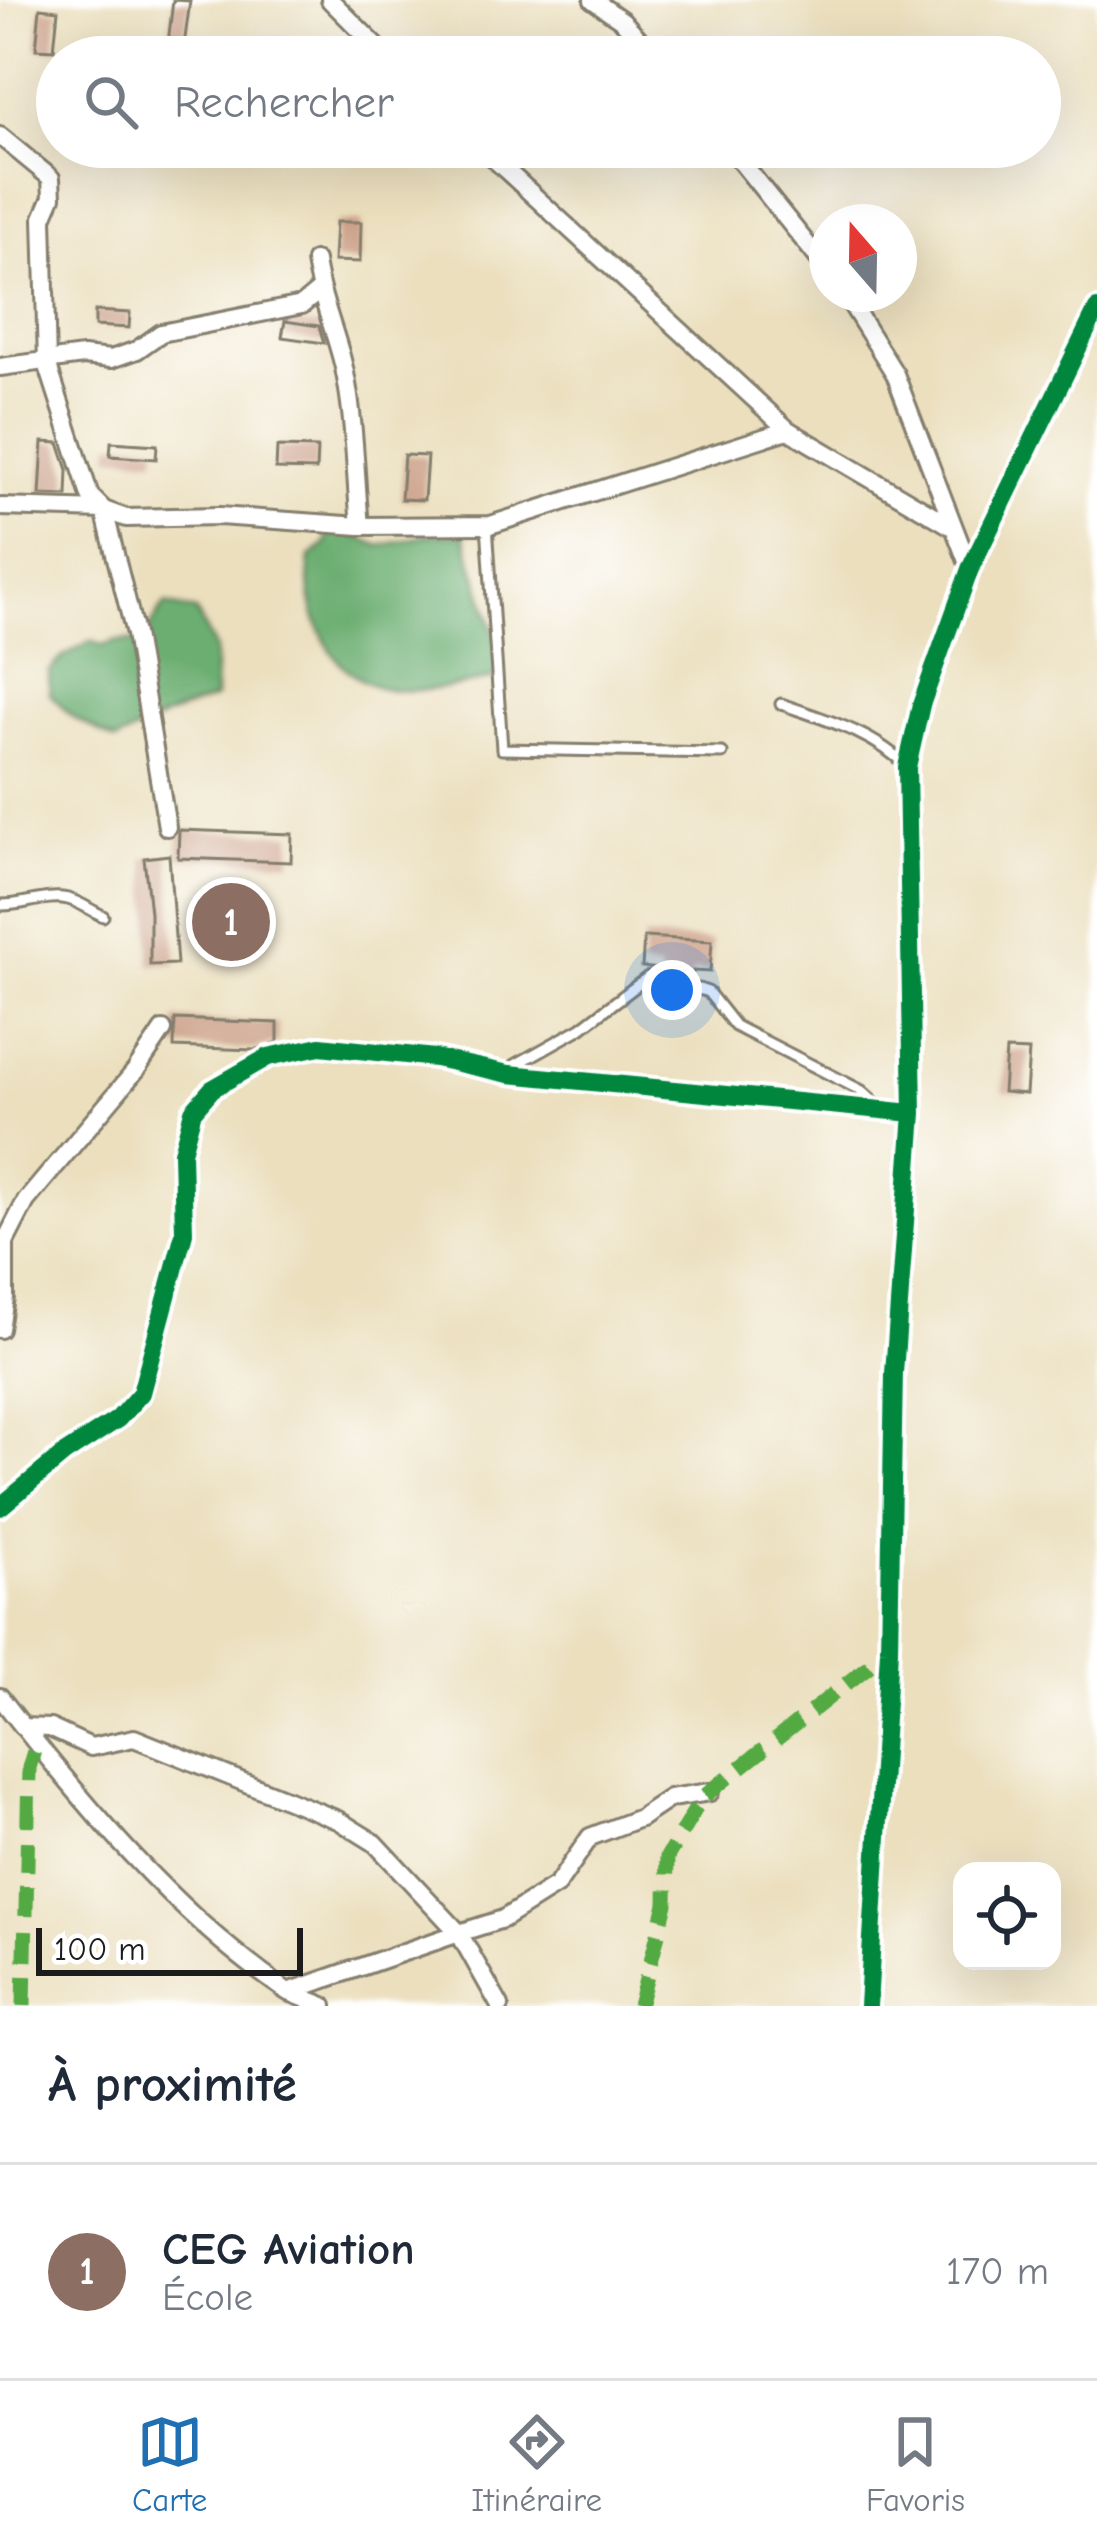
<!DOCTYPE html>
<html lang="fr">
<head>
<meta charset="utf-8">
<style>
  body { margin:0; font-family:"Comic Neue",sans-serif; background:#f2f2f3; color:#1f2937 }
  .controls { position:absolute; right:36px; bottom:36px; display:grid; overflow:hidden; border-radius:24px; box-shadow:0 12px 48px #0002 }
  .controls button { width:108px; height:108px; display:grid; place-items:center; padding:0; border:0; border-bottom:3px solid #e0e1e3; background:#fff; color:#1f2937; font:60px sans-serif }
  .compass { position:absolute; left:809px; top:204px; width:108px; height:108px; border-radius:50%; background:#fff; box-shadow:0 12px 48px #0002; rotate:340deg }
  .scale { position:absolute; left:36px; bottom:30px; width:267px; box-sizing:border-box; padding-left:12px; border:6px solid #1c1c1c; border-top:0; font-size:33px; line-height:42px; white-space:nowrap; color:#1c1c1c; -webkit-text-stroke:9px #fff; paint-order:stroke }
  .you { position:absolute; left:672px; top:990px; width:42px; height:42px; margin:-30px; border:9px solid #fff; border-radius:50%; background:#1a73e8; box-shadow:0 0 0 18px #1a73e833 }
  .badge { display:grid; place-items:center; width:78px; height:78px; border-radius:50%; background:#1f6fb2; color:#fff; font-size:39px; font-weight:700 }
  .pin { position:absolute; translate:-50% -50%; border:6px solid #fff; box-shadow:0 3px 12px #0006 }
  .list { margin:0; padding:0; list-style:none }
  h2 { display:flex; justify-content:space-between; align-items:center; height:156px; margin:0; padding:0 48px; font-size:51px }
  h2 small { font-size:39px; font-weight:400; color:#747a83 }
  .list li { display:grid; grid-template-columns:78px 1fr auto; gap:36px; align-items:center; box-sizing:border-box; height:216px; padding:0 48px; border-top:3px solid #e0e1e3 }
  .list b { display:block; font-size:45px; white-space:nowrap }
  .list p { margin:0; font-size:39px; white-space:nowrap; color:#747a83 }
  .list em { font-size:39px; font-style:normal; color:#747a83 }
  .icon { flex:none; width:66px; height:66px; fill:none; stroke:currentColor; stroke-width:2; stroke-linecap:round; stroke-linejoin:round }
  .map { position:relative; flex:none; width:1097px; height:2006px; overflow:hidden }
  .search { position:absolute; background:#fff; box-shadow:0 12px 48px #0002; left:36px; right:36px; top:36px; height:132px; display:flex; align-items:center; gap:30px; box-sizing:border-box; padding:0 42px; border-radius:66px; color:#747a83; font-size:45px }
  .sheet { height:372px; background:#fff }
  nav { display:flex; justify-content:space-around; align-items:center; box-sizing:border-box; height:168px; border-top:3px solid #e0e1e3; background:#fff; font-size:33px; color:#747a83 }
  nav a { display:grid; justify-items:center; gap:6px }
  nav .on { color:#1f6fb2 }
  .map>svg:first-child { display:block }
  .forest { fill:#6cae71; stroke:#446546; stroke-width:3 }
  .building { fill:#cca189 }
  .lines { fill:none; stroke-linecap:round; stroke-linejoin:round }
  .service-casing { stroke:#847e6d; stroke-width:15 }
  .minor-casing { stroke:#847e6d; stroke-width:22 }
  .service { stroke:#fff; stroke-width:9 }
  .minor { stroke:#fff; stroke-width:16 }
  .quiet { stroke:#52a943; stroke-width:15; stroke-dasharray:30 15; stroke-linecap:butt }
  .cycleway-casing { stroke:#fff; stroke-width:26 }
  .cycleway { stroke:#00873e; stroke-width:18 }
</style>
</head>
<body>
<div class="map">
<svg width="1097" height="2006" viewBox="0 0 1097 2006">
  <rect width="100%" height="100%" fill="#fff"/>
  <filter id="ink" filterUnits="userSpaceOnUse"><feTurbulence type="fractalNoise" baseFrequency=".00833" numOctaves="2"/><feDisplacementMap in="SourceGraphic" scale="24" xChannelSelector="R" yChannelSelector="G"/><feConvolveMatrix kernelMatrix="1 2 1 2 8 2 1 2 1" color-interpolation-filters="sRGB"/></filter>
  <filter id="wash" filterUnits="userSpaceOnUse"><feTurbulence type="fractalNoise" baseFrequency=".004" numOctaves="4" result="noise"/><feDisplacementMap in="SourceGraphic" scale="48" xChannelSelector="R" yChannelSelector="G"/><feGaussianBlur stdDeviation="2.7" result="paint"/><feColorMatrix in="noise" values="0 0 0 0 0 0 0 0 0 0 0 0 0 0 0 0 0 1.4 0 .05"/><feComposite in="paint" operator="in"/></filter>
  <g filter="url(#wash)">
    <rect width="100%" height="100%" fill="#ebdfbe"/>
    <path class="forest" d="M336,528L380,546L427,535L464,534L496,638L498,677C465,685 429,693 396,690C331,685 303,613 310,557L325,545L329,532Z
      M165,604L196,611L215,648V698L169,715L116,741L74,718L50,694L49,672L62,658L91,641L103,646L114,641H141Z"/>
    <g id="blocks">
      <path class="building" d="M173,0L190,1L184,46L168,44Z
        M40,8L58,10L54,50L36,49Z
        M336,222H361L360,262L334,261Z
        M95,311L130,313L129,328L95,326Z
        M285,321L319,326L324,343L282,337Z
        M43,442L59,443L68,470L67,496L40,495Z
        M111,442L157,445L156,459L110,456Z
        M277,447L317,448L316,470L276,469Z
        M404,455L427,456L424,500L401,499Z
        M179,830L292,834L291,862L178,858Z
        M169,855L177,964L150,965V913L144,858Z
        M644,937L712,941L710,972L693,971L690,988L658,985L660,969L642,967Z
        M175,1019L278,1023V1042L254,1050L174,1047Z
        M1006,1050L1029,1051L1026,1094L1003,1092Z"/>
    </g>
  </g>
  <g filter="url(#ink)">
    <use href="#blocks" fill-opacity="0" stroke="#847e6d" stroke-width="3"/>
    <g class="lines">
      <defs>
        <path id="service" d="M487,524L502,749L722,753
          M781,704C824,719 875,733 907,767
          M0,905C23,906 46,894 68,899C80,902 92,911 103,916
          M699,989L708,992L735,1026L862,1091L882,1109
          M509,1074L515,1065L581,1028L648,977"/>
        <path id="minor" d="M330,0L387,57
          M593,0L623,21L655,57
          M123,47L146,57
          M0,136L51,178L52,197L43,218L47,363L90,496L104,510L135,634L167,827
          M481,147L788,430L951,526
          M729,147L827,269
          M315,261C320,298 336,332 344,368C355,419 355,474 360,526
          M845,294L895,374L970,569
          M0,367L83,356L111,359L137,350L161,333L302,305L319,291
          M0,507L104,510L126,518L219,516L360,526L490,525L788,430
          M0,1329L5,1297V1242L26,1201L136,1070L163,1030
          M0,1507L64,1454L118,1419L141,1393L184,1233L182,1152L193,1111L212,1089L268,1057L320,1046L435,1058L509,1074L913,1113
          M0,1697C84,1805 174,1914 288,1992L459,1933L500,2006
          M23,1727L50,1728L91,1747L134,1738L338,1820L375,1843L459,1933L503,1919L557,1885L590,1837L640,1818L670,1798L710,1792
          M289,1992L324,2006
          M868,2006L889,1650L894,1373L913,1113L907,767L921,705L970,569L1097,309"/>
      </defs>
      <use href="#service" class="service-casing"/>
      <use href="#minor" class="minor-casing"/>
      <use href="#service" class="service"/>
      <use href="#minor" class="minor"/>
      <path class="quiet" d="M24,2006L29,1768L36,1744
        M639,2006L666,1904L667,1857L702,1798L889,1650"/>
      <defs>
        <path id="cycleway" d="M0,1507L64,1454L118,1419L141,1393L184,1233L182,1152L193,1111L212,1089L268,1057L320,1046L435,1058L509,1074L913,1113
          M868,2006L889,1650L894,1373L913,1113L907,767L921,705L970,569L1097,309"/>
      </defs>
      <use href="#cycleway" class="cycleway-casing"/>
      <use href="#cycleway" class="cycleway"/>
    </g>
  </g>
</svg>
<div class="controls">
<button><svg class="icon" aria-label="locate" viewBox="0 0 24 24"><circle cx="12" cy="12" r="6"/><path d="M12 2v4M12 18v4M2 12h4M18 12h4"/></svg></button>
</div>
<svg class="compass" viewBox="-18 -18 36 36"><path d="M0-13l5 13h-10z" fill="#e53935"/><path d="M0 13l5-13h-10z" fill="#747a83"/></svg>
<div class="scale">100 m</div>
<div class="you"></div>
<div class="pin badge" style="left:231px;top:922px;background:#8d6e63">1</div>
<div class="search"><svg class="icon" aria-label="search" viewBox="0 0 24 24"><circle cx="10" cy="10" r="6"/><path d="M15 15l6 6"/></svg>Rechercher</div>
</div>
<section class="sheet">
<h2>À proximité<small></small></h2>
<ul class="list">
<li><span class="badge" style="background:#8d6e63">1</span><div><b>CEG Aviation</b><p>École</p></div><em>170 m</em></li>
</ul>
</section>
<nav>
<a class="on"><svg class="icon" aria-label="map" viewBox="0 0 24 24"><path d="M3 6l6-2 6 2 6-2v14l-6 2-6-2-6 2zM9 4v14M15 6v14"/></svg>Carte</a>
<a><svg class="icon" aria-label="directions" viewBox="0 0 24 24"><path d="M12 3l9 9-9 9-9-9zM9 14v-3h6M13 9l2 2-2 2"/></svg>Itinéraire</a>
<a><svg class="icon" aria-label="saved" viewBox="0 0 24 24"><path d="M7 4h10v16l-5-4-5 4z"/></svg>Favoris</a>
</nav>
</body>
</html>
